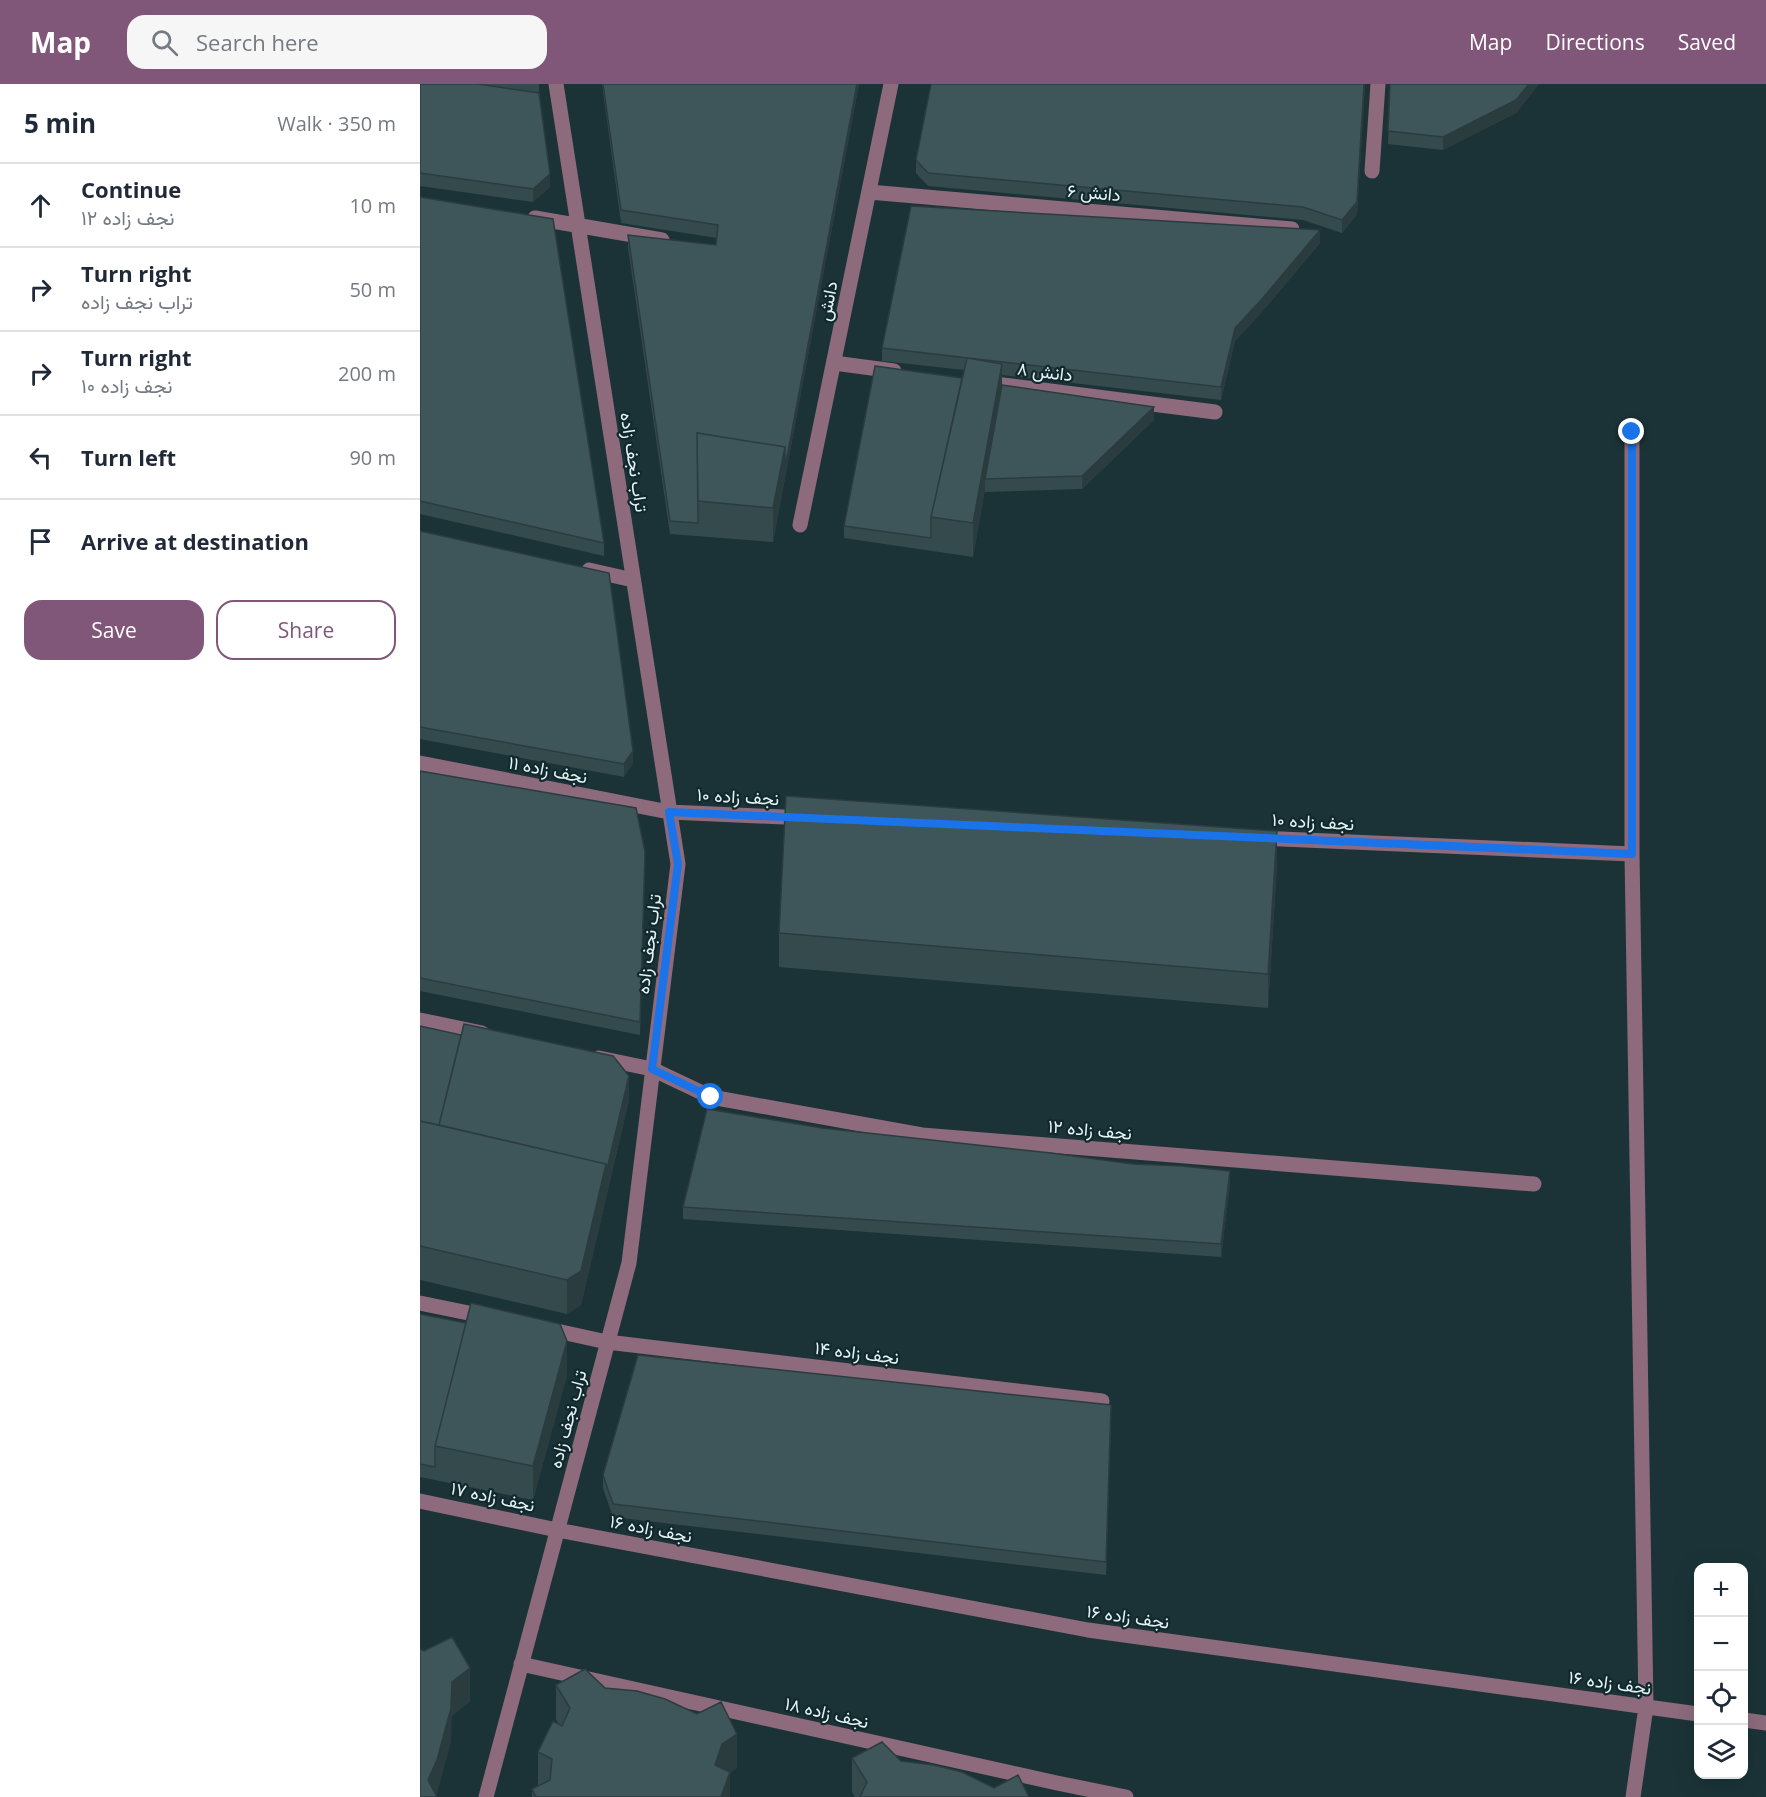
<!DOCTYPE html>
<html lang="en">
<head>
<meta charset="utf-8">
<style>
  body { margin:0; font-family:"Open Sans",Vazirmatn,sans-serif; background:#f6f6f7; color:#1f2937 }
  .controls { position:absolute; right:18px; bottom:18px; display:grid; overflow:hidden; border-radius:12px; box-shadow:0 6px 24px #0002 }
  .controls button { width:54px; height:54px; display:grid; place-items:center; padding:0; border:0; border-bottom:2px solid #e0e1e3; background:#fff; color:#1f2937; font:30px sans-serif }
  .stop { position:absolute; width:18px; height:18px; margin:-14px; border:4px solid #1a73e8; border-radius:50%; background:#fff }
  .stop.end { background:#1a73e8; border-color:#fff; box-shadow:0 2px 6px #0008 }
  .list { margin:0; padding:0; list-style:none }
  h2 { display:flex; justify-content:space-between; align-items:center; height:78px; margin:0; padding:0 24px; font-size:26px }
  h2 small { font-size:20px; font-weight:400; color:#747a83 }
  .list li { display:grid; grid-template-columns:39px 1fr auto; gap:18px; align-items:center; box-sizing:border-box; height:84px; padding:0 24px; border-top:2px solid #e0e1e3 }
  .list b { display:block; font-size:22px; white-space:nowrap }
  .list p { margin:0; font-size:20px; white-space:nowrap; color:#747a83 }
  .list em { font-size:20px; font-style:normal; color:#747a83 }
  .actions { display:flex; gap:12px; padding:18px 24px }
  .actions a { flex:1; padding:14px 0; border:2px solid #815779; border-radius:18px; text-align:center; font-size:21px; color:#815779 }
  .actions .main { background:#815779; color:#fff }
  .icon { flex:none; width:33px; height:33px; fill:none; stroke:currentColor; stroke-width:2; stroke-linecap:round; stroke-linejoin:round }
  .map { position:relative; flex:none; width:1346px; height:1713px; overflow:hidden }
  header { display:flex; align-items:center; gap:36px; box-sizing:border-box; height:84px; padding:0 30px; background:#815779; color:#fff }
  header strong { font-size:28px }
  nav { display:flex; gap:33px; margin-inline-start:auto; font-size:21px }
  .search { width:420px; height:54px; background:#f6f6f7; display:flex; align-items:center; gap:15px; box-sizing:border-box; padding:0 21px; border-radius:18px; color:#747a83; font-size:22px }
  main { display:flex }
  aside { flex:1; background:#fff }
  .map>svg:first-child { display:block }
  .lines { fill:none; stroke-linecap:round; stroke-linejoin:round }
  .minor { stroke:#8d6b7d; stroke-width:15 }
  .wall { fill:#354a4d }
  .shaded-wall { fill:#2b3c3f }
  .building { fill:#3e565a; stroke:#2b3c3f; stroke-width:1.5 }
  .route { stroke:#1a73e8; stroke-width:8 }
  .labels { text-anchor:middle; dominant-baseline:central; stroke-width:4.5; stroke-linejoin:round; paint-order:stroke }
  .street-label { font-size:18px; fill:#e5f3f5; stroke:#11292d }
</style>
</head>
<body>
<header>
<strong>Map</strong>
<div class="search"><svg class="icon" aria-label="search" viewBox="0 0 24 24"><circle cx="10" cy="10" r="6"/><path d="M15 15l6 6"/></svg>Search here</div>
<nav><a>Map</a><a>Directions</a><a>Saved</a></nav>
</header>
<main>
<aside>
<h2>5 min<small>Walk · 350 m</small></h2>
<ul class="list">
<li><svg class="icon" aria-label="ahead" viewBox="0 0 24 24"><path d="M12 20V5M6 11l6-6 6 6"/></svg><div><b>Continue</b><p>نجف زاده ۱۲</p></div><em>10 m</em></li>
<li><svg class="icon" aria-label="right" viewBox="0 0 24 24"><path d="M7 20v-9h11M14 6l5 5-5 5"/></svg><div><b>Turn right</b><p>تراب نجف زاده</p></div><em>50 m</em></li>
<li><svg class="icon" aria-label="right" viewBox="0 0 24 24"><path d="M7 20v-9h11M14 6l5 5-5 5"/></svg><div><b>Turn right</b><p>نجف زاده ۱۰</p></div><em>200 m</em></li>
<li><svg class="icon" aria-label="left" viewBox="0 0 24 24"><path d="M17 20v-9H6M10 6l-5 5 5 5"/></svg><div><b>Turn left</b></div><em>90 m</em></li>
<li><svg class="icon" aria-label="arrive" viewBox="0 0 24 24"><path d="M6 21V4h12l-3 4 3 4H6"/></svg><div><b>Arrive at destination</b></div></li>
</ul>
<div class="actions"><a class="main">Save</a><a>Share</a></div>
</aside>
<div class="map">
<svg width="1346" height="1713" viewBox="0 0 1346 1713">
  <rect width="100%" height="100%" fill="#1b3337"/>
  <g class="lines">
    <path class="minor" d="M952,87L958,0
      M449,108L872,145
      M115,134L242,156
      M414,279L474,287
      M575,300L795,328
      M1212,348V770L1226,1623L1213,1713
      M380,441L471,0
      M169,486L213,496
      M0,679L249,728L385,734
      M838,754L1212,770
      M0,936L62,949
      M179,974L232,985L291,1013L502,1051L1114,1100
      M0,1219L68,1233
      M123,1244L187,1258L682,1317
      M0,1417L137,1446L668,1546L1278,1630
      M101,1580L637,1699L706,1713
      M1324,1636L1346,1639
      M66,1713L209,1179L258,780L136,0"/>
  </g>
  <path class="wall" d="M0,0H119V9L130,103L113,118L0,102Z
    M182,0H439L353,458L250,450L208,164V151L296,161L297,154L201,139Z
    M511,0H945L937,130L922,149L883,136L508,102L496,89V76Z
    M970,0H1119L1096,29L1023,66L968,60Z
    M0,113L184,459V472L0,430Z
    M900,159L842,228L815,257L801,316L582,291V301L734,336L662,405L565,408V405L553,473L424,454V442L542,294L544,286L462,277V264Z
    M0,447L213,679L204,693L0,655Z
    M0,687L225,768L220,951L0,907Z
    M857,781L848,924L359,883V849Z
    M0,942L209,1016L161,1221L147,1230L0,1196Z
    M402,1044L810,1100L801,1173L263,1135V1123Z
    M0,1230L147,1291L113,1416L0,1393Z
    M691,1334L686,1491L193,1433L183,1404V1391Z
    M136,1601L185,1604L317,1684L310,1689V1713H112V1705L118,1702V1668L139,1641L136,1635Z
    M432,1674L481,1677L574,1704L609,1713H435L432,1708Z"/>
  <path class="shaded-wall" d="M437,0H439L353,458V424Z
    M944,0H945L937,130L922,149V136Z
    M1109,0H1119L1096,29L1023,66V53Z
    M130,90V103L113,118V105Z
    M900,146V159L842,228L815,257L801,316V303L815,244Z
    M582,280V314L565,395V405L553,473V439Z
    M734,323V336L662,405V392Z
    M213,667V679L204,693V680Z
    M857,747V781L848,924V890Z
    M209,992V1016L161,1221L147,1230V1196L186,1080Z
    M810,1087V1100L801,1173V1160Z
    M147,1257V1291L113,1416V1382Z
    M50,1584V1618L32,1632L31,1658L16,1713L8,1696L32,1598Z
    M317,1650V1684L310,1689V1713H301L295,1681L302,1660Z"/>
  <path class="building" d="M0,0H58L119,9L130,90L113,105L0,89Z
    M183,0H437L365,384V363L277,349L278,439L250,437L208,151L296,161L298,141L201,126Z
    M511,0H944L937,118L922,136L883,123L508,89L496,76Z
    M970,0H1109L1096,16L1023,53L968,47Z
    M0,113L133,135L184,459L0,417Z
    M491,122L900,146L842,215L815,244L801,303L462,264Z
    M547,274L582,280L553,439L511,433Z
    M455,282L542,294L511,433V454L424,442Z
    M582,301L734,323L662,392L565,395Z
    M277,349L365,363L353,424L278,417Z
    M0,447L189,489L213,667L204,680L0,643Z
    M0,687L216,724L225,768L220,938L0,894Z
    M366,712L857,747L848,890L359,849Z
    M44,940L193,972L209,992L186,1089V1080L19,1041Z
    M0,942L41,951L19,1041L0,1037Z
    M287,1025L402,1044L631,1069L713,1080L762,1082L810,1087L801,1160L263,1123Z
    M0,1037L186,1080L161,1187L147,1196L0,1162Z
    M51,1219L140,1240L147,1257L113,1382L15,1362Z
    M0,1230L46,1239L15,1362V1383L0,1380Z
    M218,1271L691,1321L686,1478L193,1420L183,1391Z
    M32,1553L50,1584L32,1598L31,1624L17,1676L8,1696L17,1713H0V1565L4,1567Z
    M165,1585L185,1604L217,1607L245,1615L277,1630L301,1618L317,1650L302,1660L295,1681L310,1688L301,1713H116L112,1705L130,1696L132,1675L118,1668L133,1637L142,1642L150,1624L136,1601Z
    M462,1658L481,1677L514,1681L542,1688L574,1704L598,1691L609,1713H440L447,1698L432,1674Z"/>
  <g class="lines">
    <path class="route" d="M291,1013L232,985L258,780L249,728L1212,770V348"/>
  </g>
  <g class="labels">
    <g class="street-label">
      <text transform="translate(674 108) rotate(5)">دانش ۶</text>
      <text transform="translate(407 217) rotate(-79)">دانش</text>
      <text transform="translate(625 287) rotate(7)">دانش ۸</text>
      <text transform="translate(215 378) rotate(81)">تراب نجف زاده</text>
      <text transform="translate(128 685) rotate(11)">نجف زاده ۱۱</text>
      <text transform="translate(318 712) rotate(3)">نجف زاده ۱۰</text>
      <text transform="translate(893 737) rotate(3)">نجف زاده ۱۰</text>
      <text transform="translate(228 860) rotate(-83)">تراب نجف زاده</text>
      <text transform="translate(670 1045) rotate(5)">نجف زاده ۱۲</text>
      <text transform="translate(437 1268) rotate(7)">نجف زاده ۱۴</text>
      <text transform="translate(147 1335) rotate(-75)">تراب نجف زاده</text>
      <text transform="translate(73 1412) rotate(12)">نجف زاده ۱۷</text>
      <text transform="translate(231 1444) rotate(11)">نجف زاده ۱۶</text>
      <text transform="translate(708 1532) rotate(8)">نجف زاده ۱۶</text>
      <text transform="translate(1190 1598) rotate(8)">نجف زاده ۱۶</text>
      <text transform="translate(407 1628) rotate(13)">نجف زاده ۱۸</text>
    </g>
  </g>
</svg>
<div class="controls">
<button>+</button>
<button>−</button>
<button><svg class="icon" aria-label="locate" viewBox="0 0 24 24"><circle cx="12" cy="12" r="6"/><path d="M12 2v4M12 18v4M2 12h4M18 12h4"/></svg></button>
<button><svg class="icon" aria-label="layers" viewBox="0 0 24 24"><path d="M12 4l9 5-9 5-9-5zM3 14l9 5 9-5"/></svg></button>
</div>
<div class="stop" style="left:291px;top:1013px"></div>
<div class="stop end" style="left:1212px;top:348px"></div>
</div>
</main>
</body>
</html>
